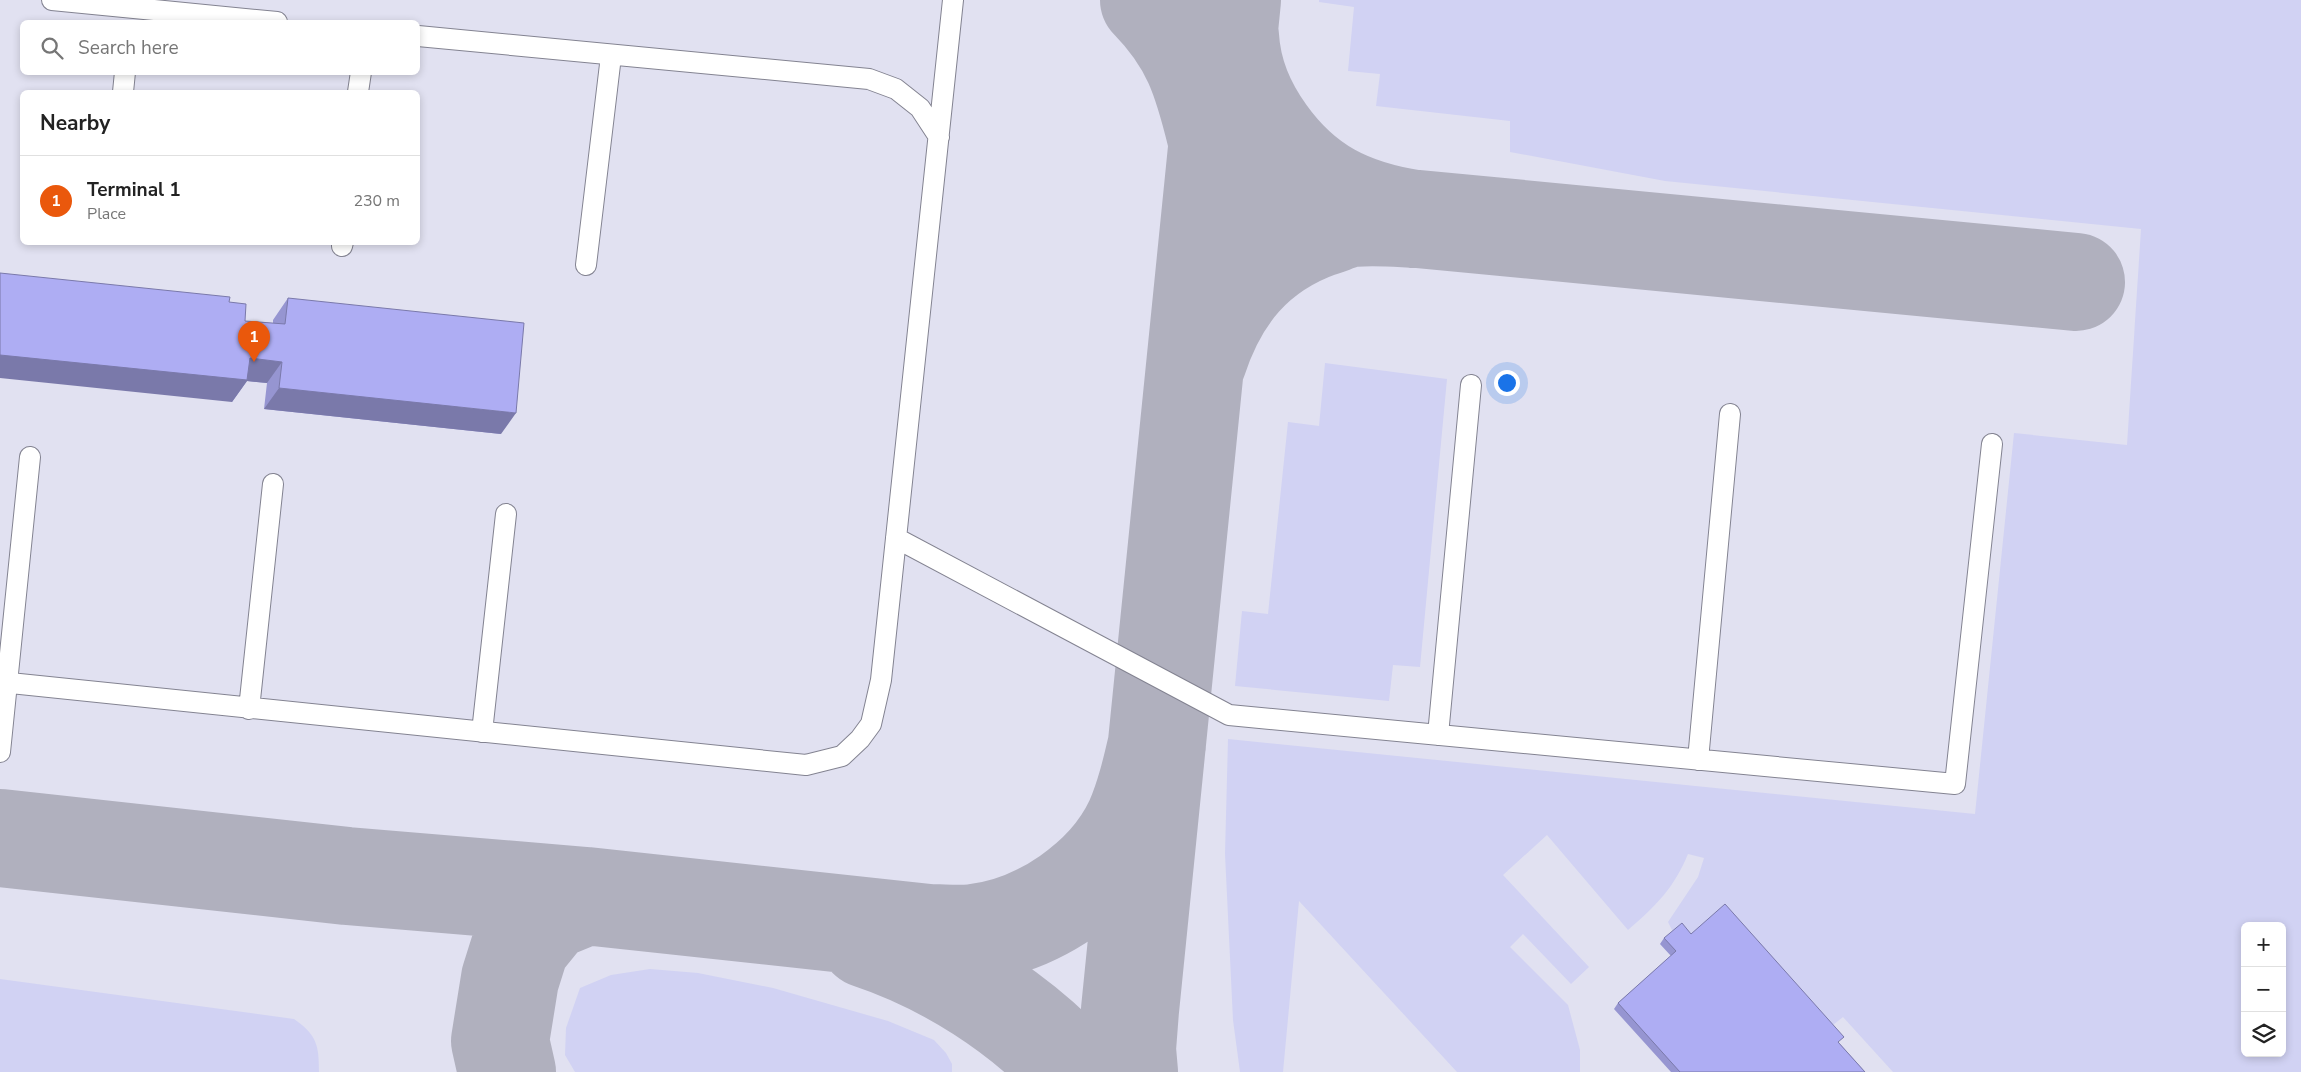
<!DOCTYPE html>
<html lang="en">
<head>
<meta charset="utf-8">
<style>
  body { margin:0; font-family:"Nunito Sans",sans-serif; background:#f6f6f6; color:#222 }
  .controls { position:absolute; right:15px; bottom:15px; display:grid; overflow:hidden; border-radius:8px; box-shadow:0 2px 8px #0003 }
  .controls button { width:45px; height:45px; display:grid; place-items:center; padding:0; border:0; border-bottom:1px solid #e0e0e0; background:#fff; color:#222; font:25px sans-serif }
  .you { position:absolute; left:1506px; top:382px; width:18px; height:18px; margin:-12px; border:4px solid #fff; border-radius:50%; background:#1a73e8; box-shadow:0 0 0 8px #1a73e833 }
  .badge { display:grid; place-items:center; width:32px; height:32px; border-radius:50%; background:#ea580c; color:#fff; font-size:16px; font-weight:700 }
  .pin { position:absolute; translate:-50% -41px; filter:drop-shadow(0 1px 2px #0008) }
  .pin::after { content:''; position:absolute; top:26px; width:18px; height:15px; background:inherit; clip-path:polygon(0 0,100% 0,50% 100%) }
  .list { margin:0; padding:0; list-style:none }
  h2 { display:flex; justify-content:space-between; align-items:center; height:65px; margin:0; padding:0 20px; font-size:21px }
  h2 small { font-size:16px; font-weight:400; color:#767676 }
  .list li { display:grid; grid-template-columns:32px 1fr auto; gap:15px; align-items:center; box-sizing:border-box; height:90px; padding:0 20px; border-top:1px solid #e0e0e0 }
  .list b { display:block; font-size:19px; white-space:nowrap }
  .list p { margin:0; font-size:16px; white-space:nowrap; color:#767676 }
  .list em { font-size:16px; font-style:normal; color:#767676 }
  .icon { flex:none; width:28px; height:28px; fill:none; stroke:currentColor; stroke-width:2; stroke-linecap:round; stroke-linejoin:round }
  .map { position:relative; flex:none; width:2301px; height:1072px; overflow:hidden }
  .search { position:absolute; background:#fff; box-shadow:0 2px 8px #0003; left:20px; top:20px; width:400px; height:55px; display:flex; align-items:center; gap:12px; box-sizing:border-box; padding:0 18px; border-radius:8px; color:#767676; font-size:19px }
  .panel { position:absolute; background:#fff; box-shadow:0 2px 8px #0003; left:20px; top:90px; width:400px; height:155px; border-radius:8px }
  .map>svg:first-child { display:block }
  .green { fill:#d1d2f3; fill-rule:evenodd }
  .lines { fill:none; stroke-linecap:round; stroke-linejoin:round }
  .taxiway { stroke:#b0b0be; stroke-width:98 }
  .service-casing { stroke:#838391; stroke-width:22 }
  .service { stroke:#fff; stroke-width:20 }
  .wall { fill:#9695d1 }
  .shaded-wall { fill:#7a79aa }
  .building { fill:#aeadf3; stroke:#7a79aa }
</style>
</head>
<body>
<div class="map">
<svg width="2301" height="1072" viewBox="0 0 2301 1072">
  <rect width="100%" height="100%" fill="#e1e1f1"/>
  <path class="green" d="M1319,0H2301V1072H1893L1843,1017L1833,1025L1808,998L1692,935L1673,932L1668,922L1698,877L1704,858L1688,854C1674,888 1656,906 1628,930L1547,835L1503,875L1589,967L1571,984L1523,934L1510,947L1568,1005L1580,1050V1072H1457L1299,901L1283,1072H1240L1233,1020L1225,854L1228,739L1975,814L2014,433L2127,445L2141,229L1665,181L1510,152V121L1376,106L1380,74L1348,71L1354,7L1319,2ZM2245,926H2282V1053H2245Z
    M1325,363L1447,379L1420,667L1393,665L1389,701L1235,686L1242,611L1268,614L1288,422L1319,426Z
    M650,969L698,973L773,988L888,1021L934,1040L946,1053L952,1064V1072H575L565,1055L566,1028L580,988L611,975Z
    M0,979L294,1019C317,1035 319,1045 319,1072H0Z"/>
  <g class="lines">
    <path class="taxiway" d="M1149,0C1191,43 1202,79 1216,136
      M1230,36C1232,73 1245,104 1267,134C1305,187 1351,209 1414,219
      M1198,360C1219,296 1256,251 1320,228C1331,225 1342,219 1353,218C1375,216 1396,218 1418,219L2076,282
      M0,838L347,876L586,896L928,933C943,933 959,935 974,933C1038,926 1107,879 1134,821C1145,796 1151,770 1157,744
      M868,939C946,965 1020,1013 1075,1072
      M507,1072L500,1041L510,979L521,944L547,912L586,896
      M1129,1072L1127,1049L1130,1010L1232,0"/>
    <defs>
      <path id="service" d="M52,0L277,22
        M418,36L869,79L896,89L920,108L939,137
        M123,92L125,72
        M358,92L361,72
        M342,246L343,242
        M586,265L611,56
        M896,538L1229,715L1955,784L1992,444
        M0,682L806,765L842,756L860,739L871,724L881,680L953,0
        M249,709L273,484
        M482,732L506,514
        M1438,735L1471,385
        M0,752L30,457
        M1698,760L1730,414"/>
    </defs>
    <use href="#service" class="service-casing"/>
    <use href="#service" class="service"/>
  </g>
  <path class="wall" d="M288,298L501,434L264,409L267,383L247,381L232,402L229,302L245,321L273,323V320Z
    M1691,934L1839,1043L1865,1072H1671L1614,1009L1618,1003L1671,956L1660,944L1664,938Z"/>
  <path class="shaded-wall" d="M0,355L250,358L282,362L267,383L247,381L232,402L0,378Z
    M279,388L516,413L501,434L264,409Z"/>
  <path class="building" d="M0,273L230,297L229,302L246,304L245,321L285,324L288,298L524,323L516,413L279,388L282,362L250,358L247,380L0,355Z
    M1725,904L1844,1037L1838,1042L1865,1072H1680L1618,1003L1676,951L1664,938L1682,923L1691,934Z"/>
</svg>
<div class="controls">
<button>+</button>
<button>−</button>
<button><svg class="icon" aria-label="layers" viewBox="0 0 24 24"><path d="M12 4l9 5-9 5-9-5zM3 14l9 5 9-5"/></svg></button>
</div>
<div class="you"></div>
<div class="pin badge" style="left:254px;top:362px">1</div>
<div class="search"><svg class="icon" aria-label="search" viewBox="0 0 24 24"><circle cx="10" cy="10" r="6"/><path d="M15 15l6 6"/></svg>Search here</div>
<section class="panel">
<h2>Nearby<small></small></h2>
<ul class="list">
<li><span class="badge">1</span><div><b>Terminal 1</b><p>Place</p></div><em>230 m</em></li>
</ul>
</section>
</div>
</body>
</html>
